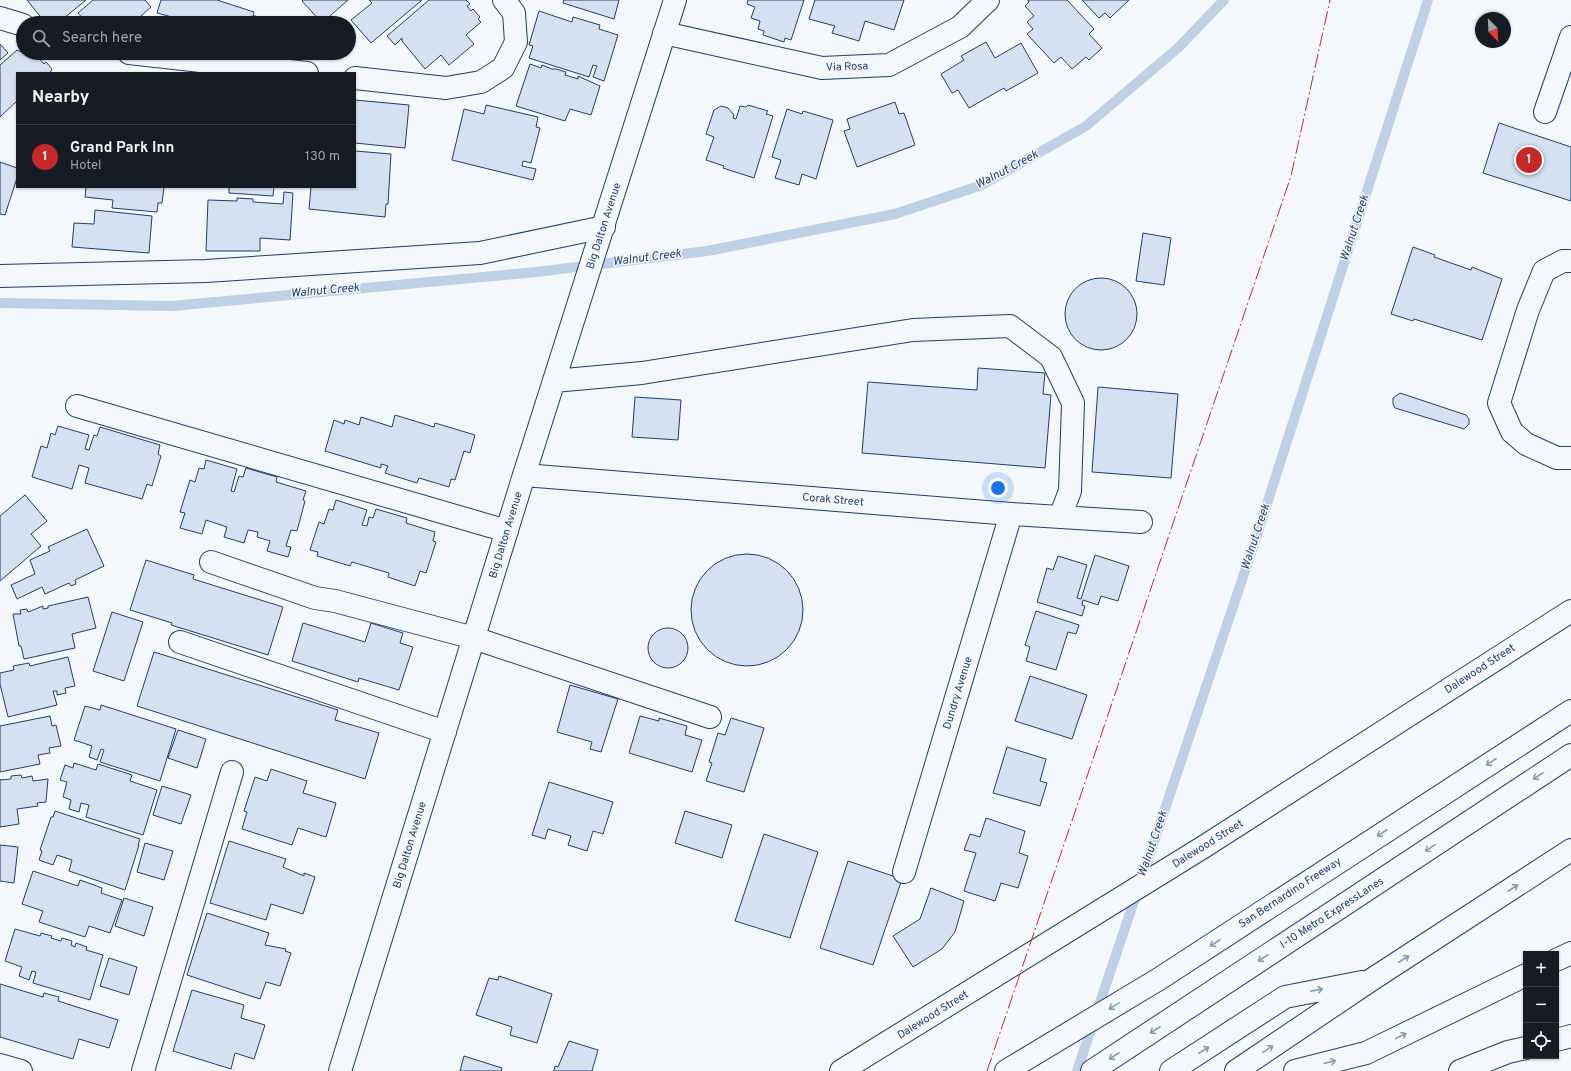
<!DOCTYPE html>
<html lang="en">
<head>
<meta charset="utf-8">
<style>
  body { margin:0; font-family:Overpass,sans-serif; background:#20242c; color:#f1f3f6 }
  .controls { position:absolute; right:12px; bottom:12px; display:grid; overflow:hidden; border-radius:0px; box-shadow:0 1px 3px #0004 }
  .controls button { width:36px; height:36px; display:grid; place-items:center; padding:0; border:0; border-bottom:1px solid #363941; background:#171b24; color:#f1f3f6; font:20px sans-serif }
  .compass { position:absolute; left:1475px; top:12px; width:36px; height:36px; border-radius:50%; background:#171b24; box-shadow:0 1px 3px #0004; rotate:156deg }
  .you { position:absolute; left:998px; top:488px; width:14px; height:14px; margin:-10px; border:3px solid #fff; border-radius:50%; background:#1a73e8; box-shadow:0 0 0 6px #1a73e833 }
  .badge { display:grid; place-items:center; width:26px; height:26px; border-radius:50%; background:#c62828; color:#fff; font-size:13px; font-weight:700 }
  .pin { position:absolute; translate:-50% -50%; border:2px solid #fff; box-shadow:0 1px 4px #0006 }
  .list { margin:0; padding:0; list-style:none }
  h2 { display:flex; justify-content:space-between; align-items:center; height:52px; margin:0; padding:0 16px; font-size:17px }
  h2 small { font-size:13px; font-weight:400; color:#9ea1a6 }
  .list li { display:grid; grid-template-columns:26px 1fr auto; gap:12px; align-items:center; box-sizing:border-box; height:64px; padding:0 16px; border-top:1px solid #363941 }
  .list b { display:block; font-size:15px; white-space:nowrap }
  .list p { margin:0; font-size:13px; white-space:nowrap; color:#9ea1a6 }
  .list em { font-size:13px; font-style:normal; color:#9ea1a6 }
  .icon { flex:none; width:22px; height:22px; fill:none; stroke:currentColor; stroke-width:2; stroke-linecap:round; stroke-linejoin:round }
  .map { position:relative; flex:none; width:1571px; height:1071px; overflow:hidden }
  .search { position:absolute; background:#171b24; box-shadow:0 1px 3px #0004; left:16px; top:16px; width:340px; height:44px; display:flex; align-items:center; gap:10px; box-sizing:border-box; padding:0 14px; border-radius:22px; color:#9ea1a6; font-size:15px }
  .panel { position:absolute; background:#171b24; box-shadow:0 1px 3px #0004; left:16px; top:72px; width:340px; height:116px; border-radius:0px }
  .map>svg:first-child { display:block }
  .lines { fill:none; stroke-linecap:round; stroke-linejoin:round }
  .stream { stroke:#bed0e5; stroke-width:10 }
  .building { fill:#d5e0f0; stroke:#1d3f73 }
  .minor-casing { stroke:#1d3f73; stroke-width:24 }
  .highway-casing { stroke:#1d3f73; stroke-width:24 }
  .minor { stroke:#f4f7fb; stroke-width:22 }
  .highway { stroke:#f4f7fb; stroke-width:22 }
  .power { stroke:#c62828; stroke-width:1; stroke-dasharray:14 3 2 3; stroke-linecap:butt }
  .oneway { stroke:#889bb7 }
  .labels { text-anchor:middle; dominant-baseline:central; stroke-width:3; stroke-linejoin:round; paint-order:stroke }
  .street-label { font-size:11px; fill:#1d3f73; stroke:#f4f7fb }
  .water-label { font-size:12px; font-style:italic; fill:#1d3f73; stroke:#f4f7fb }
</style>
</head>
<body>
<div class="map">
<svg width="1571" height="1071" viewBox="0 0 1571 1071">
  <rect width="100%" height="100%" fill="#f4f7fb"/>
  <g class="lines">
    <path class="stream" d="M0,303L172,306L536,272L707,251L895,214L982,185L1086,126L1178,48L1224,0
      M1077,1071L1258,532L1428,0"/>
  </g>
  <path class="building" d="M27,0H86L58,23L43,20Z
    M93,0H145L151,7L133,23H87L78,13Z
    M161,0H217L254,12L253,16H256L254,23H182L183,20L157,13Z
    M303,0H348L322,23L302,1Z
    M369,0H422L371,43L351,20L372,3Z
    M429,0H466L470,4L467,6L471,11L473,9L480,17L478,19L481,22L466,35L474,44L449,65L441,55L425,69L402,41V38L395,45L387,36Z
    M564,0H619L614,19L563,3Z
    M748,0H804L791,40L785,38L784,42L763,35L764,31L758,29L760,21L751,18L755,7L747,4Z
    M815,0H904L894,30L865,21L859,41L832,33L835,26L809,19Z
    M1028,0H1067L1094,29L1089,34L1102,48L1089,60L1086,57L1072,69L1061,57L1054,63L1027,34L1033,29L1027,22L1034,16L1025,6L1029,2Z
    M1082,0H1129L1110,18L1105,13L1099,18Z
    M539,11L572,22L573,17L600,25L599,29L618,35L604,81L593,77L597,66L593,65L589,77L529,58L533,46L529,45Z
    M986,42L995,58L1021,43L1038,73L1006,91L1004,88L969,108L958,90L952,93L941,74L964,60L961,56Z
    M0,44L8,53L0,60Z
    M17,50L23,53L36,55L44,64L46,62L52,69L50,73H17V101L0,117V65Z
    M530,64L541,68L542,65L552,69H556L566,72L565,75L578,79V76L600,86L591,115L570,109L565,121L516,106Z
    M355,100L409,105L405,148L355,143Z
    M895,102L899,114L904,113L915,145L857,167L844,131L850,129L847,119Z
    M486,105L538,117L536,127L540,128L531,163L523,161L522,166L536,169L533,180L452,160L464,109L484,114Z
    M748,105L768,111L766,114L773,116L754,178L723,168L724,166L706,160L714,137L706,134L714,110L721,106L728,108L734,115L733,118L736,119L740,106L746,107Z
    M787,109L802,114L803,111L833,120L816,179L802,174L799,185L775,178L781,160L772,157Z
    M1499,123L1571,147V201L1483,173Z
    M355,151L391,154L388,204H386L385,217L309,209L311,187H355Z
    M0,162L17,168V178L5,215L0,214Z
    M86,187H164L162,203H158L157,212L112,208L113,200L85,197Z
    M229,187H274L273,196L229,193Z
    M284,192L293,193L290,240L260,238V251H206L208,200L237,201V198L253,199V202L283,204Z
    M95,210L152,216L149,253L72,247L74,223L94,224Z
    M1143,233L1171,238L1164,285L1136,281Z
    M1413,247L1435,255L1434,257L1471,270L1472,267L1502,279L1482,340L1414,319L1413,321L1391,314Z
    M1065 314a36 36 0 1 1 72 0a36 36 0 1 1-72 0Z
    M978,368L1045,373L1043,394L1051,395L1045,468L862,453L868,382L977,390Z
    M1098,387L1178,394L1171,478L1092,472Z
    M1400,393L1466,415L1469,419V424L1464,429L1461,428L1395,408L1393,404V398Z
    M635,397L681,400L678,440L632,437Z
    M395,415L434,427L435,423L475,435L470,453L464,451L455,480L451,479L449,487L419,478L417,483L385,473L388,466L381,464V468L325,451L334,420L344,424L345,420L359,425L361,417L392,427Z
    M58,426L89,435L85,449L89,450L94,435L97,436L100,427L160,445L158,454L161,456L152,486L147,484L142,499L85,483L89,468L79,465L72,489L32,477L41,446L47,448L51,433L55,435Z
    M206,460L237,469L231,491L234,492L239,476L243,477L246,468L277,477L276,482L306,491L303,500L305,501L297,531L291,530L286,546L291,547L288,557L267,551L270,541L257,537L258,532L248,530L244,543L224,537L227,527L206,520L202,534L180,528L185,513L180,512L190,480L195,482L199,468L204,469Z
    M25,495L47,521L31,534L41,546L0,581V516Z
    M336,500L367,510L362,525L367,526L369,517L373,518L376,509L407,518L406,523L435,532L433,541L436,542L426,573L420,571L415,586L388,577L389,573L352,562L350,566L317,556L318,552L310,550L319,522L324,524L329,509L333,510Z
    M87,529L104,566L75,580L76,584L71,586L69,583L45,594L42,587L17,599L11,585L35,574L30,560L50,551L48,547Z
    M691 610a56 56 0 1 1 112 0a56 56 0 1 1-112 0Z
    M1095,555L1129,566L1118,601L1101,596L1098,605L1083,600L1082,605L1085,606L1082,616L1037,602L1047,568L1053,570L1058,556L1087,565L1077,598L1081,599Z
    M146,560L194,575L193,579L283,607L268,655L171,625L172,623L130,610Z
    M88,597L96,628L72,634L75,648L24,659L21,646H19L13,614H21L20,610L27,609L28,612L43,606V609L48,608V606Z
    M1036,611L1079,625L1076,634L1068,632L1056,670L1026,661L1030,647L1025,645Z
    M112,612L143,622L124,681L93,671Z
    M303,623L365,642L371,623L403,633L400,643L413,647L399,690L359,678L358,682L292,661Z
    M648 648a20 20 0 1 1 40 0a20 20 0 1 1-40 0Z
    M154,652L338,710L335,720L379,733L365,779L137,706Z
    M68,657L75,686L65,688L66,693L57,695V691H53L57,705L8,717L0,684V673L14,670L13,666L29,663L30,666Z
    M1030,676L1087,695L1072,739L1015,721Z
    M570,685L618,699L601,752L590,749L592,742L557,732Z
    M101,705L176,729L160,781L100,762L104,750L101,749L97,760L89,757L92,746L74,740L85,706L100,710Z
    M50,716L52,726L56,725L61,746L49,748L50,753L38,755L40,764L0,772V726Z
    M640,716L659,721V718L687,726L685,735L702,740L692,772L629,753Z
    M731,718L764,728L744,792L706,781L712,763L709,762L718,733L725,735Z
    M178,730L206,739L197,768L168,758Z
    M1007,747L1046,759L1040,781L1047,783L1040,806L993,793Z
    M74,763L96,770L98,764L132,775L130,781L157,790L143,835L86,817L89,805L81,803L79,812L69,809L71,800L63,797L67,782L60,780L65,765L73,768Z
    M271,769L307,781L303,793L336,803L326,837L298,828L292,845L242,829L247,812L244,811L255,777L267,781Z
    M21,775L22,778L32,776L33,781L48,779L46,802L37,803L38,806L17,809L19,824L0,827V779V780L11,779V776Z
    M549,782L613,802L603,834L593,831L587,851L568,845L571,836L548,829L545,839L532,835Z
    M162,786L191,795L181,824L153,815Z
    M55,811L140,839L138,845H139L125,890L69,871L72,860L57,855L53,865L39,860L42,851L40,850L51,817H53Z
    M685,811L732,825L722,858L675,843Z
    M986,818L1025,831L1019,853L1028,856L1018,888L1001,883L995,901L964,891L976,853L964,850L970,834L980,837Z
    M764,834L818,852L790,938L735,921Z
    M229,841L286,859L283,867L304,876V873L315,877L303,914L271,904L266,920L210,903Z
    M145,843L173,851L164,880L137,872Z
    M0,845L18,847L14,883L0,881Z
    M848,861L902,879L873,965L820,948Z
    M33,871L78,886L80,880L102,888L101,893L122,900L110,933L89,926L85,937L39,922L43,911L22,904Z
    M931,888L964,901L955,932L942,949L913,967L893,936L920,919Z
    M124,898L153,907L144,936L115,926Z
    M207,913L269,933L265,945L286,949L285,951L291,953L280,986L266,982L260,999L187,975Z
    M15,929L40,936L41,933L52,936L51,938L61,941L62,938L72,941L71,945L75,947L76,943L87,947L86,950L103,955L90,1000L33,983L36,972L32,971L29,980L19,976L22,967L5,961Z
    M109,958L137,967L129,995L100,986Z
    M499,976L552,994L537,1043L510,1035L512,1027L476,1015L489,978L498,980Z
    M0,984L43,997L44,993L59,997L58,1001L118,1020L109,1048L79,1039L73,1059L0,1037Z
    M192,990L244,1005L241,1018L265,1025L254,1059L235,1053L231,1069L173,1051Z
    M569,1041L598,1050L592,1071H554L555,1066L558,1067Z
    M464,1056L502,1068L501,1071H460Z"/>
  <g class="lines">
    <defs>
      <path id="minor" d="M0,18L23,25
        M664,33L822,68L889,65L960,27L988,0
        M129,53L307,73
        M355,78L446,88L481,82L503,68L516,42L514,13L504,0
        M1545,112L1571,37
        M1571,261H1563L1544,271L1528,310L1499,403L1512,432L1526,444L1557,458H1571
        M0,276L206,271L480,253L604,227
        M554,381L642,373L913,330L1010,326L1051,357L1073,403L1070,491L1060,517
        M77,406L507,531
        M524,475L1011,514L1141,522
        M211,562L315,598L335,601L474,638L710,717
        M180,642L445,732
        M904,872L1011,514
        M1556,1040L1571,1036
        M0,1065L21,1071
        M143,1071L232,772
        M340,1071L524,475L675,0
        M841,1071L1205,846L1571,611
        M1460,1071L1508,1052L1526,1048"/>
      <path id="highway" d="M1556,960L1571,953
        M1006,1071L1159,979L1571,711
        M1092,1071L1571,755
        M1171,1071L1285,997L1362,982
        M1236,1071L1371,980L1571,850
        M1295,1071L1366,1053L1526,975"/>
    </defs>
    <use href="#minor" class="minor-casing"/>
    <use href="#highway" class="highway-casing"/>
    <use href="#minor" class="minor"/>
    <use href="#highway" class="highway"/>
    <path class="power" d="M987,1071L1291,176L1330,0"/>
  </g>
  <defs><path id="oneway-shaft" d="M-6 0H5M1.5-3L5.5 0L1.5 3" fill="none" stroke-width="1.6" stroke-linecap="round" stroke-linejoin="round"/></defs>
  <g class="oneway">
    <use href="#oneway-shaft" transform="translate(1491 762) rotate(147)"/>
    <use href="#oneway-shaft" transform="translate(1538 776) rotate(147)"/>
    <use href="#oneway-shaft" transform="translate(1382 833) rotate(147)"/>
    <use href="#oneway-shaft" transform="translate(1430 848) rotate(146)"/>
    <use href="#oneway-shaft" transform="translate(1513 888) rotate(-33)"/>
    <use href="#oneway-shaft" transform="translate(1215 943) rotate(147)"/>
    <use href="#oneway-shaft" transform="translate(1263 958) rotate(147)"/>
    <use href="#oneway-shaft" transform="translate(1404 959) rotate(-33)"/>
    <use href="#oneway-shaft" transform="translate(1317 990) rotate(-11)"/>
    <use href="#oneway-shaft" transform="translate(1114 1006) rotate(149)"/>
    <use href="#oneway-shaft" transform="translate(1155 1030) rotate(147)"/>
    <use href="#oneway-shaft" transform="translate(1401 1036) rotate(-26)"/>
    <use href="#oneway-shaft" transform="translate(1268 1049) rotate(-34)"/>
    <use href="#oneway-shaft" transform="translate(1204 1050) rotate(-33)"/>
    <use href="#oneway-shaft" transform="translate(1114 1056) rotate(147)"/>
    <use href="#oneway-shaft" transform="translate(1330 1062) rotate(-14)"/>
  </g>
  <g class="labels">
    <g class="street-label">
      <text transform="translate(847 67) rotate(-2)">Via Rosa</text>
      <text transform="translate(604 226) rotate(-72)">Big Dalton Avenue</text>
      <text transform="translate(833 500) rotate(5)">Corak Street</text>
      <text transform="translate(506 535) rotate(-73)">Big Dalton Avenue</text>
      <text transform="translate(1480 669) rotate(-33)">Dalewood Street</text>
      <text transform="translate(958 693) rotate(-73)">Dundry Avenue</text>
      <text transform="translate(1208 844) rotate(-32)">Dalewood Street</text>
      <text transform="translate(410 845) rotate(-73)">Big Dalton Avenue</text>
      <text transform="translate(1290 893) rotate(-33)">San Bernardino Freeway</text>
      <text transform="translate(1332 913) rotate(-33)">I-10 Metro ExpressLanes</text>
      <text transform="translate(933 1015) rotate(-32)">Dalewood Street</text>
    </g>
    <g class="water-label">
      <text transform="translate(1007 170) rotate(-28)">Walnut Creek</text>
      <text transform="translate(1355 228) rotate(-72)">Walnut Creek</text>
      <text transform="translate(647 258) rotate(-7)">Walnut Creek</text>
      <text transform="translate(325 291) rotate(-5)">Walnut Creek</text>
      <text transform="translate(1256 537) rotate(-72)">Walnut Creek</text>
      <text transform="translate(1153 844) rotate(-71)">Walnut Creek</text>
    </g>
  </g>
</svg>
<div class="controls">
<button>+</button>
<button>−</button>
<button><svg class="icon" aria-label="locate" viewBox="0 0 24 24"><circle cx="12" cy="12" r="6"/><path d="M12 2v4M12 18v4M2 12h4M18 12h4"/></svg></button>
</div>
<svg class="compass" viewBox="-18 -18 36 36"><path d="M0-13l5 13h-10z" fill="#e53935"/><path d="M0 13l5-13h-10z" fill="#9ea1a6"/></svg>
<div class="you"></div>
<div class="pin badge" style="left:1529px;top:160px">1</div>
<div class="search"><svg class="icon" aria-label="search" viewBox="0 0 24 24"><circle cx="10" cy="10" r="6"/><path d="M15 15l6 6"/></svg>Search here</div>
<section class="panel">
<h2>Nearby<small></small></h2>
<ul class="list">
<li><span class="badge">1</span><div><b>Grand Park Inn</b><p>Hotel</p></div><em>130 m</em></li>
</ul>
</section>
</div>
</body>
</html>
